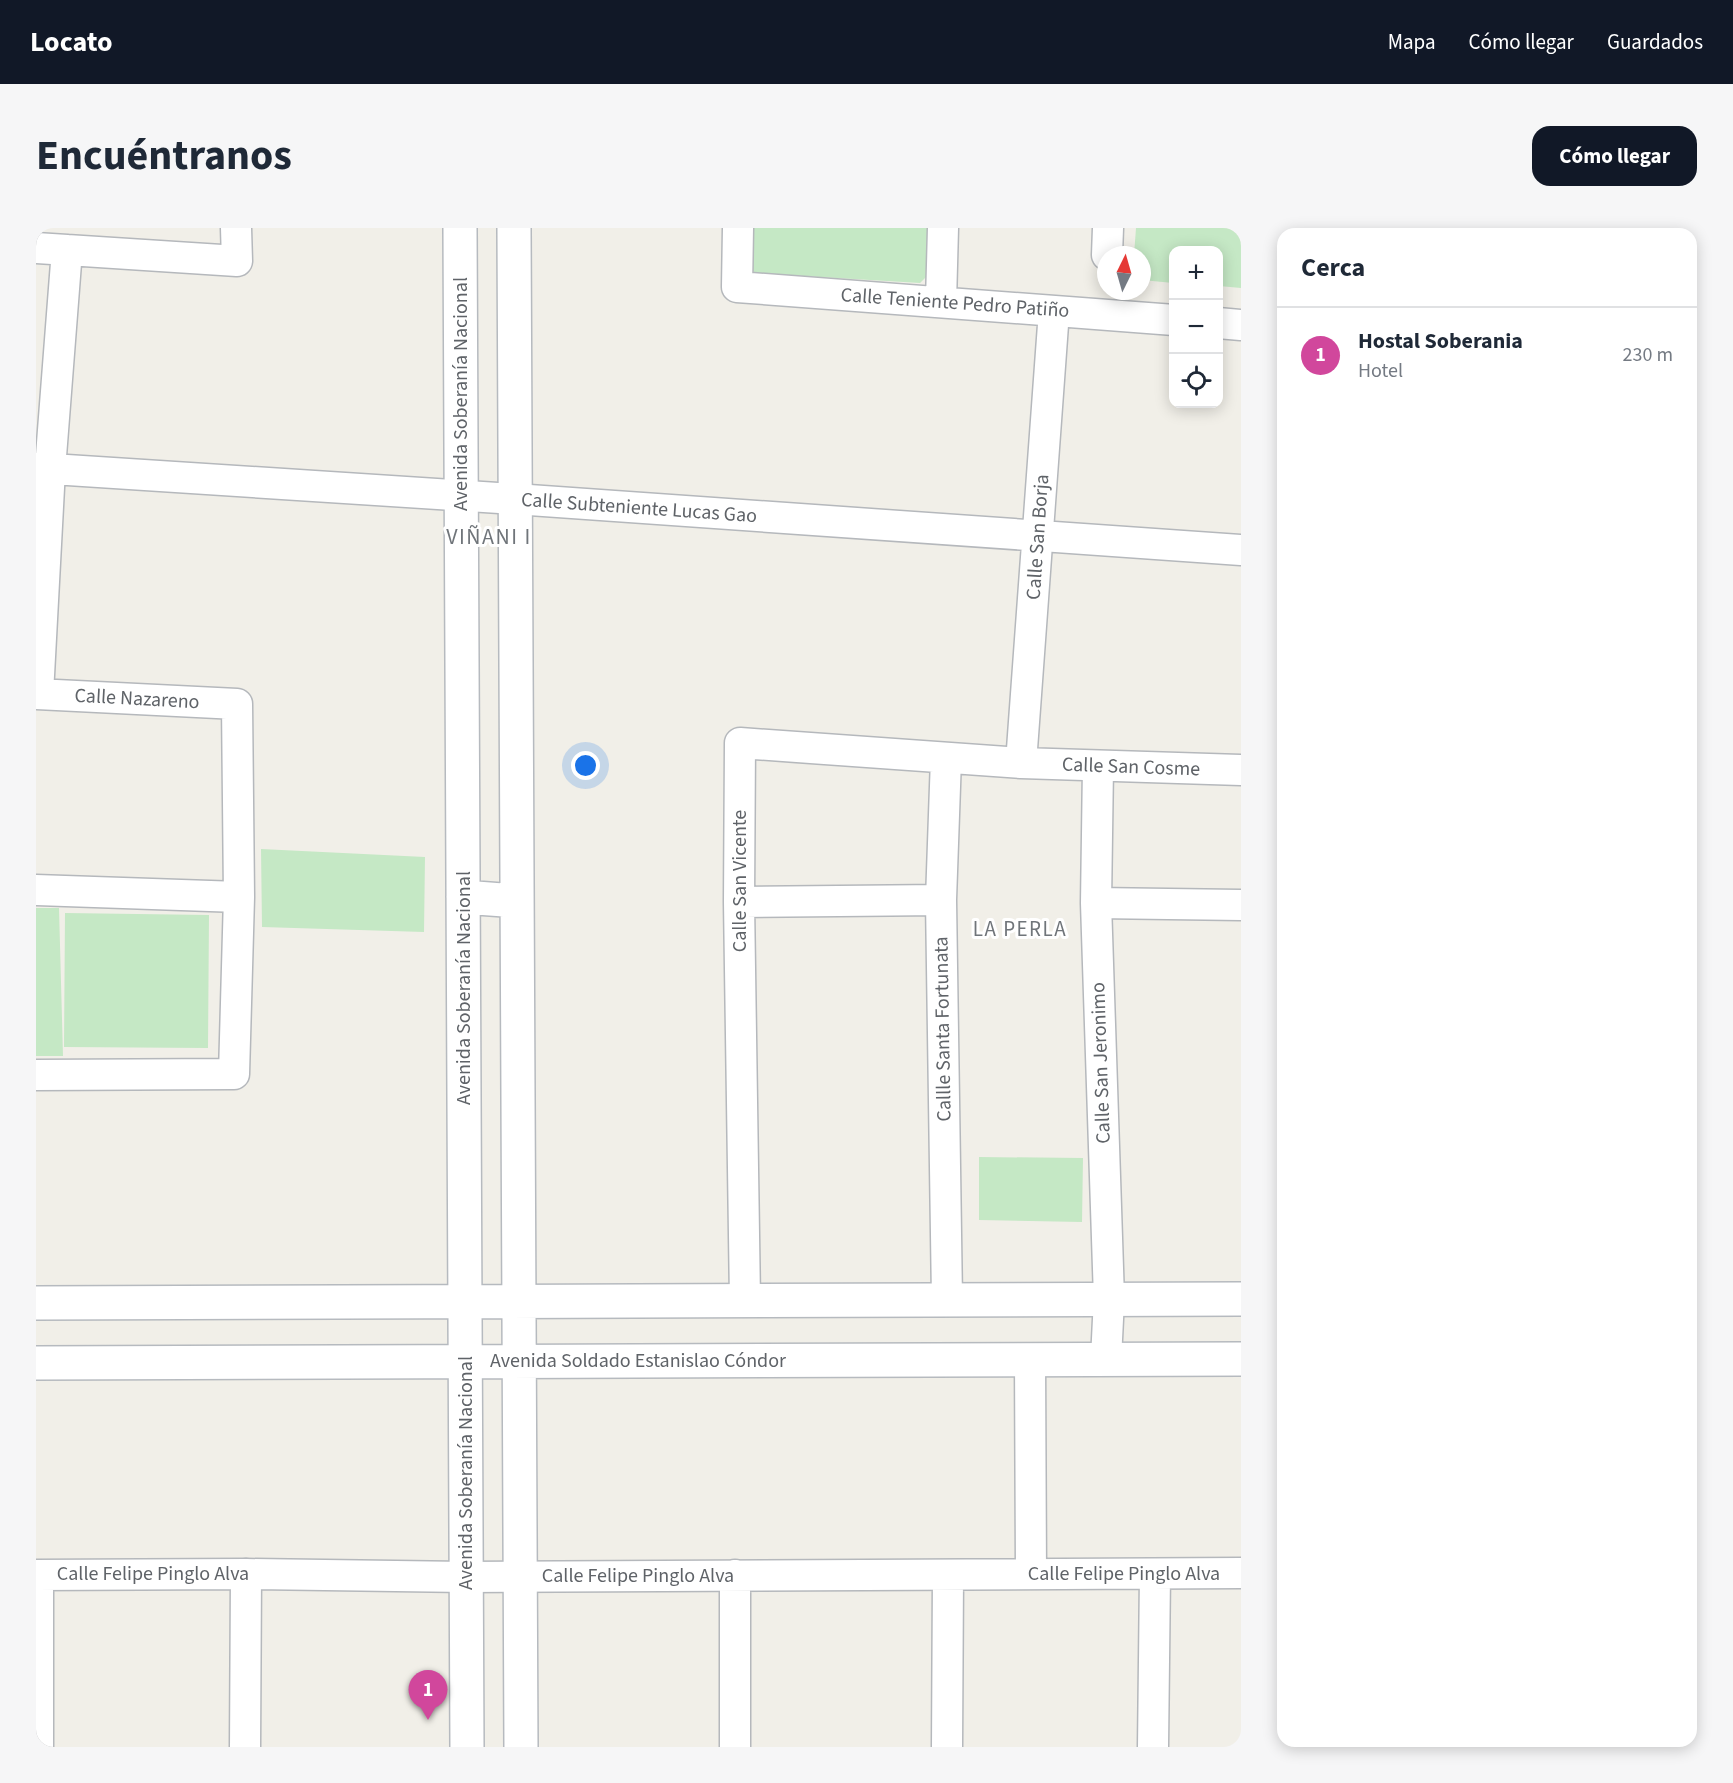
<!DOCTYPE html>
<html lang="es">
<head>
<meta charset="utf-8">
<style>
  body { margin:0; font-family:"Source Sans 3",sans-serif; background:#f6f6f7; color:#1f2937 }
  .controls { position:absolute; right:18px; top:18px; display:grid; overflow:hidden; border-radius:12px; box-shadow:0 3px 15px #0003 }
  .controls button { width:54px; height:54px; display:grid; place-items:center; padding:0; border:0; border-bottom:2px solid #e0e1e3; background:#fff; color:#1f2937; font:30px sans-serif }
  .compass { position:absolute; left:1061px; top:18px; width:54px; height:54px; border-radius:50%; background:#fff; box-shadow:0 3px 15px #0003; rotate:5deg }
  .you { position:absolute; left:550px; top:538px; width:21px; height:21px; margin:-15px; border:4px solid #fff; border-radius:50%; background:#1a73e8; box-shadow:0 0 0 9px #1a73e833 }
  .badge { display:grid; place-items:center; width:39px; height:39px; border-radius:50%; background:#111827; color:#fff; font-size:20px; font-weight:700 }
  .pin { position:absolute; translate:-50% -50px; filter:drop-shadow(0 2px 3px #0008) }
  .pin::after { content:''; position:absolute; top:32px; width:21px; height:18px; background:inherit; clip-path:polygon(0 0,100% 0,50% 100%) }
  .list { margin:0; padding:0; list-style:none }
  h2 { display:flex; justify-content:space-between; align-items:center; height:78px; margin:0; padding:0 24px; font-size:26px }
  h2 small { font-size:20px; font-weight:400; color:#747a83 }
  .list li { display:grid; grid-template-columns:39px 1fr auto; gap:18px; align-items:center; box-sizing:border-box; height:96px; padding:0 24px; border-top:2px solid #e0e1e3 }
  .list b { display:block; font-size:22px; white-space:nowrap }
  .list p { margin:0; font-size:20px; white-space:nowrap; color:#747a83 }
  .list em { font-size:20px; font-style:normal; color:#747a83 }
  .icon { flex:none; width:33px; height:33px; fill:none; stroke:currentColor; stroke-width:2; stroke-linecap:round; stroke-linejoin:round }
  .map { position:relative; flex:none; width:1205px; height:1519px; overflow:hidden; border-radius:18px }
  header { display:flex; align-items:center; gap:36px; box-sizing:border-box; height:84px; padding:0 30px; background:#111827; color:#fff }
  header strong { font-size:28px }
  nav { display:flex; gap:33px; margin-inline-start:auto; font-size:21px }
  .intro { display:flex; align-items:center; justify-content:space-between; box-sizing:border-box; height:144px; padding:0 36px }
  h1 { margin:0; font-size:42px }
  .button { padding:15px 27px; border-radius:18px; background:#111827; color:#fff; font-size:21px; font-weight:700 }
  main { display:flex; gap:36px; padding:0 36px }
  aside { flex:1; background:#fff; border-radius:18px; box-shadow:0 3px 15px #0003 }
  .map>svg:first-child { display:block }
  .green { fill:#c5e8c5 }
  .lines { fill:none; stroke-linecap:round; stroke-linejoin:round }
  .street-casing { stroke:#b5b8bc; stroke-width:33 }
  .secondary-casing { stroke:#b6babf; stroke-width:36 }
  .street { stroke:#fff; stroke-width:30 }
  .secondary { stroke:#fff; stroke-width:33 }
  .labels { text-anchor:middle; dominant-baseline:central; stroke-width:6; stroke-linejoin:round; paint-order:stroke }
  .street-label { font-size:20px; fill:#5f6368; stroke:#fff }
  .neighbourhood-label { font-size:21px; letter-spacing:1.5px; fill:#70757a; stroke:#fff }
  .quarter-label { font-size:22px; letter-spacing:1.5px; fill:#70757a; stroke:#fff }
</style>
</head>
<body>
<header>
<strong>Locato</strong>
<nav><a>Mapa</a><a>Cómo llegar</a><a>Guardados</a></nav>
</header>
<div class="intro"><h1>Encuéntranos</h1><a class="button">Cómo llegar</a></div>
<main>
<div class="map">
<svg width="1205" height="1519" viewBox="0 0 1205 1519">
  <rect width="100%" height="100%" fill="#f1efe8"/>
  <path class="green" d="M708,0H893L891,48L884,55L719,45L707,34Z
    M1100,0H1205V60L1183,58L1182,22H1138L1137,55L1106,52V27H1098Z
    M225,621L389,629L388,704L226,699Z
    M0,680H23L27,828H0Z
    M29,685L173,687L172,820L28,819Z
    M943,929L1047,930L1046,994L943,992Z"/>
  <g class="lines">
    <defs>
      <path id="street" d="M702,0L701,59L1138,92
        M0,20L201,33L200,0
        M1071,27L1072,0
        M905,74L907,0
        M1182,95L1205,97
        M0,240L479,271L1205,322
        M0,466L201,476L203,669L198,846L0,847
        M2,466L14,241L31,22
        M910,530L905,672L911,1072
        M985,535L1018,83
        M1062,538L1060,675L1073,1071L1070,1131
        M0,662L203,669
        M703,674L905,672
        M1060,675L1205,677
        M709,1073L703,674L704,515L985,535L1205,542
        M994,1131L995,1346
        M0,1347L210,1346L430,1349L1205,1345
        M2,1519V1347
        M209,1519L210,1346
        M699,1519V1347
        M911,1519L912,1347
        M1117,1519L1119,1346"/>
      <path id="secondary" d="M424,0L431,1519
        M478,0L485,1519
        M427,669L481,673
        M0,1075L1205,1071
        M0,1135L1205,1131"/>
    </defs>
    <use href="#street" class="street-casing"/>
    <use href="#secondary" class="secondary-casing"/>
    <use href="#street" class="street"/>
    <use href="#secondary" class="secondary"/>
  </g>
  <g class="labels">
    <g class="street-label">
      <text transform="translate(919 75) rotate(4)">Calle Teniente Pedro Patiño</text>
      <text transform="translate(425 166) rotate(-90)">Avenida Soberanía Nacional</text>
      <text transform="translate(603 280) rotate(4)">Calle Subteniente Lucas Gao</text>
      <text transform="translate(1002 309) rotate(-86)">Calle San Borja</text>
      <text transform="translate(101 471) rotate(3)">Calle Nazareno</text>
      <text transform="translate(1095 539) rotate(2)">Calle San Cosme</text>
      <text transform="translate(704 653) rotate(-90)">Calle San Vicente</text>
      <text transform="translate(428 760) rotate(-90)">Avenida Soberanía Nacional</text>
      <text transform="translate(907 801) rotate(-91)">Callle Santa Fortunata</text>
      <text transform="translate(1065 835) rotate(-92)">Calle San Jeronimo</text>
      <text x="602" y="1133">Avenida Soldado Estanislao Cóndor</text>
      <text transform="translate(430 1245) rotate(-90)">Avenida Soberanía Nacional</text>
      <text x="117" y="1346">Calle Felipe Pinglo Alva</text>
      <text x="1088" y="1346">Calle Felipe Pinglo Alva</text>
      <text x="602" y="1348">Calle Felipe Pinglo Alva</text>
    </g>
    <g class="neighbourhood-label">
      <text x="984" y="701">LA PERLA</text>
    </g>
    <g class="quarter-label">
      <text x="453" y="309">VIÑANI I</text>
    </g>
  </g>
</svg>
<div class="controls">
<button>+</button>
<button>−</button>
<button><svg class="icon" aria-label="locate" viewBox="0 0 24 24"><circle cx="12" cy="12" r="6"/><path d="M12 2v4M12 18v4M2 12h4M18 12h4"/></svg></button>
</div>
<svg class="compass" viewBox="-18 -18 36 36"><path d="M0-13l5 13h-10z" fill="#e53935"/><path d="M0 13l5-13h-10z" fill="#747a83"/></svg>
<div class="you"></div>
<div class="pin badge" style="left:392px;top:1492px;background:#d1479c">1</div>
</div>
<aside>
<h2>Cerca<small></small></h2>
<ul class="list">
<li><span class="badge" style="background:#d1479c">1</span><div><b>Hostal Soberania</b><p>Hotel</p></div><em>230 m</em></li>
</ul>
</aside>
</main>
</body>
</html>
